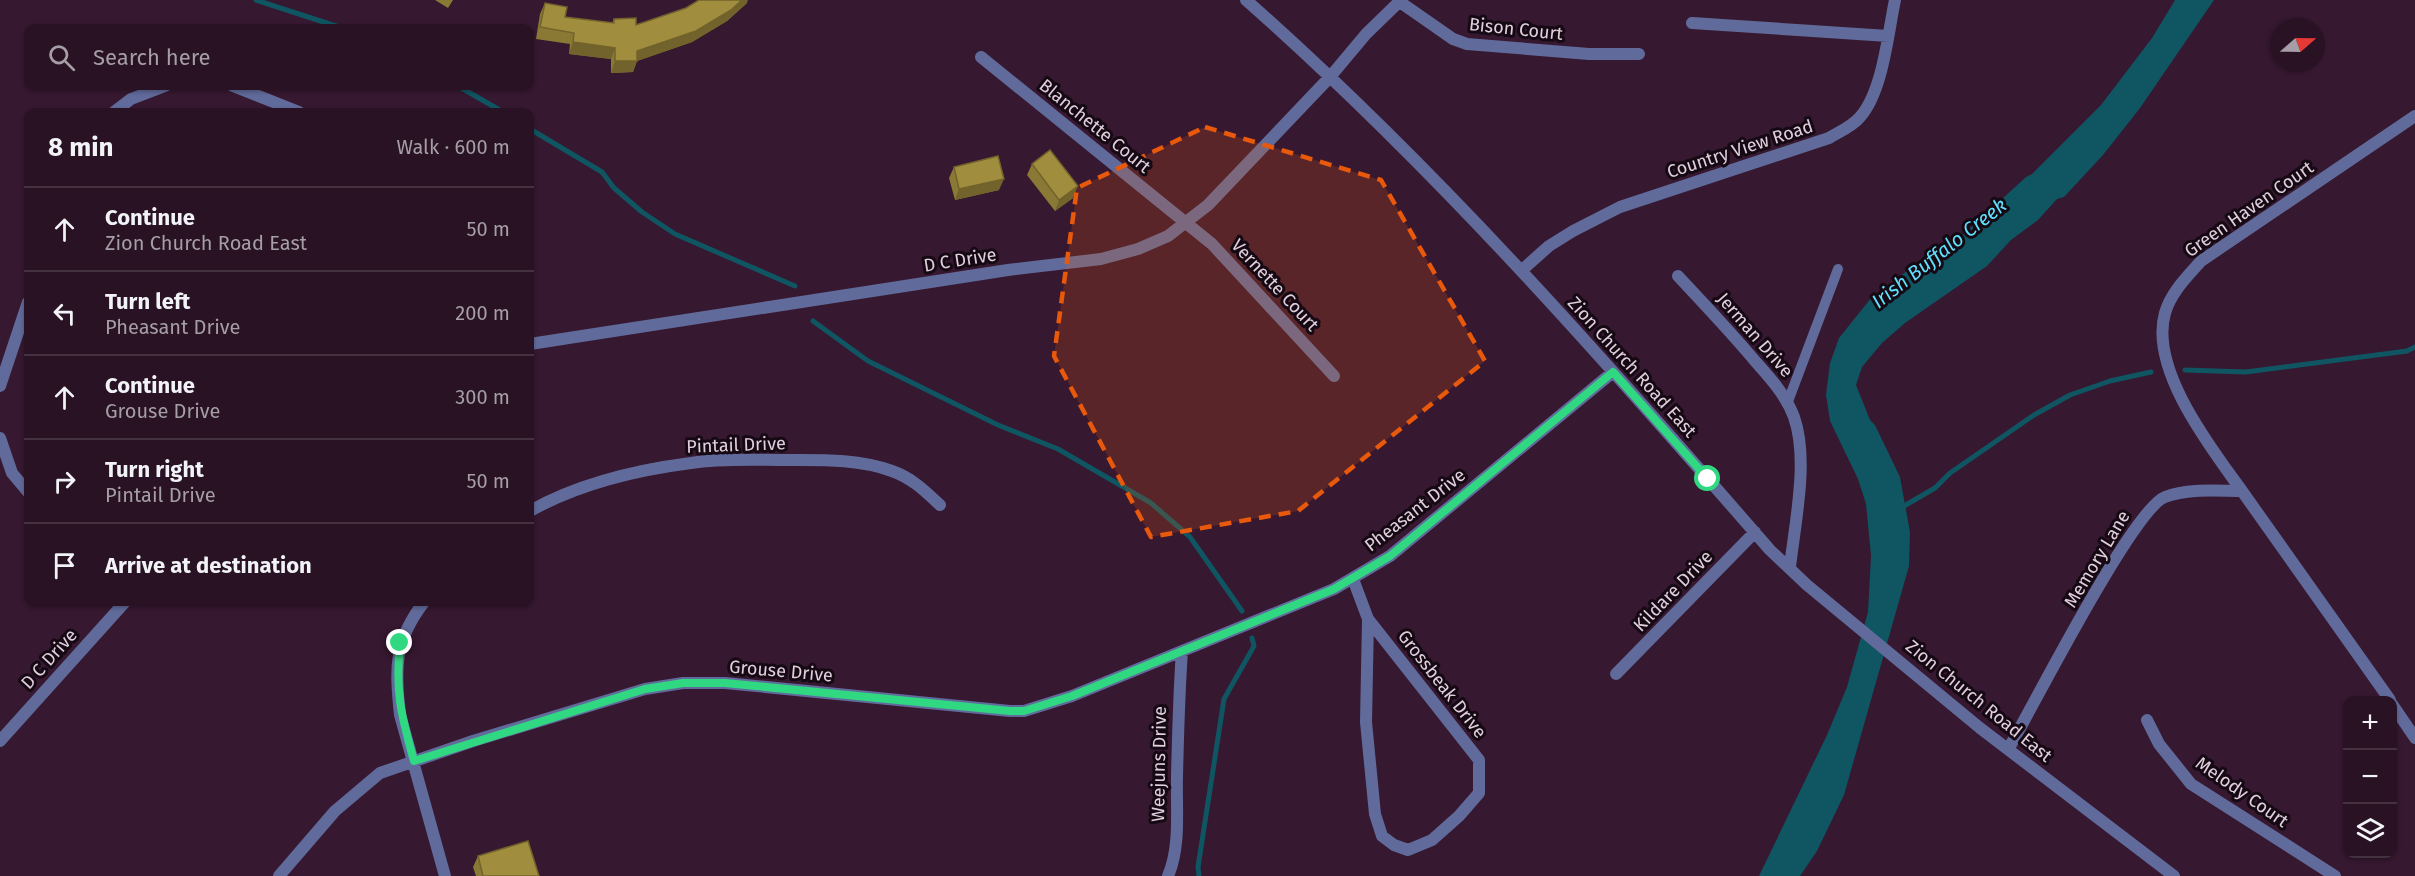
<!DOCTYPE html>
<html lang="en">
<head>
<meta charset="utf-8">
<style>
  body { margin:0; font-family:"Fira Sans",sans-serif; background:#342031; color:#f1f3f6 }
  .controls { position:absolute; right:18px; bottom:18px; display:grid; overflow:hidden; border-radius:12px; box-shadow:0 2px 4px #0004 }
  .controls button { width:54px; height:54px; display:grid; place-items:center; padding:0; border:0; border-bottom:2px solid #443241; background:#281224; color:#f1f3f6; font:30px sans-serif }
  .compass { position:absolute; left:2271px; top:18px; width:54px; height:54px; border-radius:50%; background:#281224; box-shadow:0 2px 4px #0004; rotate:70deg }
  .stop { position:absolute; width:18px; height:18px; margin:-14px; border:4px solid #31d882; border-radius:50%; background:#fff }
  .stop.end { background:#31d882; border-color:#fff; box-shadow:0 2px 6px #0008 }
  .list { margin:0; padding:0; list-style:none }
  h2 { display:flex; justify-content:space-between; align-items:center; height:78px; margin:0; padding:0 24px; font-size:26px }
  h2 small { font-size:20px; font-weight:400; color:#a59ea6 }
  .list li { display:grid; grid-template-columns:39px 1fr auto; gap:18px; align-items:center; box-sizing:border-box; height:84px; padding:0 24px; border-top:2px solid #443241 }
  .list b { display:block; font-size:22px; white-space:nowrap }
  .list p { margin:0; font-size:20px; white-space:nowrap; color:#a59ea6 }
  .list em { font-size:20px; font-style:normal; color:#a59ea6 }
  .icon { flex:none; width:33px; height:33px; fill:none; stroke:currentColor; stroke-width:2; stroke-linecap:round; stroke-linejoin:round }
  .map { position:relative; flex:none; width:2415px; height:876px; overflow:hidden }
  .search { position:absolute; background:#281224; box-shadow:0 2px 4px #0004; left:24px; top:24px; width:510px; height:66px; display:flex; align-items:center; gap:15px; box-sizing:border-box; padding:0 21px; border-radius:12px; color:#a59ea6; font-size:22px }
  .panel { position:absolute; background:#281224; box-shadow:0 2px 4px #0004; left:24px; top:108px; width:510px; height:498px; border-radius:12px }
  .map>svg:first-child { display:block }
  .water { fill:#0f5562 }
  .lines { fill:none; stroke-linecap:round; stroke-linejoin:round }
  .stream { stroke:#0f5562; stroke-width:5 }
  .service { stroke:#616b9b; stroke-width:10 }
  .minor { stroke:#616b9b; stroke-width:12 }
  .wall { fill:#8a7935 }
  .shaded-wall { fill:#71632b }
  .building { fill:#a18d3e; stroke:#71632b; stroke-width:1.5 }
  .route { stroke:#31d882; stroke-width:8 }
  .marked { fill:#e8590c; fill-opacity:0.2; stroke:#e8590c; stroke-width:4.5; stroke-dasharray:12 8; stroke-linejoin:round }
  .labels { text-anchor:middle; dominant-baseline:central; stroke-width:6; stroke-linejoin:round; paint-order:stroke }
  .street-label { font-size:18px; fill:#e2cfdd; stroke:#150913 }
  .water-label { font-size:20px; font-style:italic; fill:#5fe1fe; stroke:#150913 }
</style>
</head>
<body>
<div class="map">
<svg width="2415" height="876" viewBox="0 0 2415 876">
  <rect width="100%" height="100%" fill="#361830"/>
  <path class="water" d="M2175,0H2214L2140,108L2103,155L2064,197L2057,199L2038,220L2011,240L1987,266L1905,323L1882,343L1862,367L1856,385L1870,420L1875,425L1900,477L1910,532L1909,566L1844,795L1817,851L1800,876H1759L1827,735L1847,687L1868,612L1871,556L1866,504L1858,479L1830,421L1826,395L1830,363L1839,338L1872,297L1915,265L1965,233L2026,177L2032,174L2101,105L2152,38Z"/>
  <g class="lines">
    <path class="stream" d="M256,0L342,28
      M458,86L503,112
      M530,129L602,172L614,188L642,212L675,234L795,286
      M813,321L868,361L998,425L1058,449L1151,503L1190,537L1242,611
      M2185,370L2246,372L2407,351L2415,347
      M1900,506H1904L1935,488L1950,473L2034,415L2070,395L2110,381L2151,372
      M1199,876L1198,867L1224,699L1254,646L1252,638"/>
    <path class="service" d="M1787,404L1838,269"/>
    <path class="minor" d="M1246,0C1436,168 1604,359 1770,550L1807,585L1980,728L2174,876
      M1400,2L1453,39L1467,44L1589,54H1639
      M1692,23L1888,36
      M981,57L1212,244L1334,376
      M233,86L299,112
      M114,112L131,99L165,86
      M1522,270L1549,246L1573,231L1620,207L1829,138C1839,132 1853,126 1860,117C1883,91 1888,33 1895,0
      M1678,276C1704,304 1730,331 1755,361C1770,378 1786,395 1794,417C1809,460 1795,522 1790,567
      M530,344L1008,270L1101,259L1138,249L1168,236L1208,205L1330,77L1366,34L1401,0
      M0,386L28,302
      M0,438L12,473L28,492
      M2242,491C2211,448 2149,369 2165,313C2171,292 2187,277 2201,261L2415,116
      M530,511C578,484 636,470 691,463C723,458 756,460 788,460C822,460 859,459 892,471C912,478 925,491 940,505
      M1353,579L1368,619L1479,760V793L1459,816L1432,840L1408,850L1394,845L1382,836L1375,814L1366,722L1368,619
      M424,602C394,641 395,667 400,715L445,876
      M1616,674L1755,532
      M2392,704L2415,738
      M2147,720L2159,744L2191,784L2335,876
      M0,741L125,602
      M2009,748C2032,708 2133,509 2165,497C2189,488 2218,491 2242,491L2390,700
      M279,876L335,811L380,773L473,741L645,689L683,683H725L1010,711H1024L1072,696L1334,589L1390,556L1613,372
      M1168,876C1181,846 1176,808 1177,776C1178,734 1179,693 1182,651"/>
  </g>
  <path class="wall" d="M435,0H453L448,8Z
    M545,3L565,17L612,23L614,19L636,25L747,3L727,21L692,42L637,61L633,72L611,73V59L569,54L570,44L536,39L540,14Z
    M1032,164L1073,198L1055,211L1027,175Z
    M954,167L999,190L955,200L949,178Z
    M478,856L539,876H476L473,867Z"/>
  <path class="shaded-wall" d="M742,0H748L747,3L727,21L692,42L637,61L633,72L611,73L615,61Z
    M573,42L615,48L611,59L569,54Z
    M1004,179L999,190L955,200L959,189Z
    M1078,186L1073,198L1055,211L1059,200Z"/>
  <path class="building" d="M699,0H742L731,10L696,31L637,51V61H615V48L573,42L574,33L540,27L545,3L567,7L565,17L614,23V19L636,18V25L686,8Z
    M1050,150L1078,186L1059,200L1032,164Z
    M998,156L1004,179L959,189L954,167Z
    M528,841L539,876H483L478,856Z"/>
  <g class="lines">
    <path class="route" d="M400,643C395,691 401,715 414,761L645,689L683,683H725L1010,711H1024L1072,696L1334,589L1390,556L1613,372L1708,479"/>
  </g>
  <path class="marked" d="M1205,127L1381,180L1485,361L1298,511L1151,537L1054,356L1077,188Z"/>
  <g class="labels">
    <g class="street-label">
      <text transform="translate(1516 29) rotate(6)">Bison Court</text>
      <text transform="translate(1095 126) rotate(39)">Blanchette Court</text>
      <text transform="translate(1740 149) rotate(-18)">Country View Road</text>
      <text transform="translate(2249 209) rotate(-35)">Green Haven Court</text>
      <text transform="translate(960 260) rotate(-9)">D C Drive</text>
      <text transform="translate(1275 285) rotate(47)">Vernette Court</text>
      <text transform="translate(1755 335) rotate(49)">Jerman Drive</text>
      <text transform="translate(1632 367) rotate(48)">Zion Church Road East</text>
      <text transform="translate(736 445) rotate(-2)">Pintail Drive</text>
      <text transform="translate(1415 510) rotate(-38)">Pheasant Drive</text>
      <text transform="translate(2097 559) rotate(-59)">Memory Lane</text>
      <text transform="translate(1673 591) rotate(-46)">Kildare Drive</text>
      <text transform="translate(49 659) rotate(-48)">D C Drive</text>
      <text transform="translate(781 671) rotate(5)">Grouse Drive</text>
      <text transform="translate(1442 684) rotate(52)">Grossbeak Drive</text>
      <text transform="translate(1979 701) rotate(39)">Zion Church Road East</text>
      <text transform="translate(1159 764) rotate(-89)">Weejuns Drive</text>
      <text transform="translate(2242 792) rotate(35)">Melody Court</text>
    </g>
    <g class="water-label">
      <text transform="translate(1939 253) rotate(-38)">Irish Buffalo Creek</text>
    </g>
  </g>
</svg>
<div class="controls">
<button>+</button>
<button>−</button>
<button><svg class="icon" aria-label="layers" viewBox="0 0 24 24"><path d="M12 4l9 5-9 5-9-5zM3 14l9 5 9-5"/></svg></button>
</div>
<svg class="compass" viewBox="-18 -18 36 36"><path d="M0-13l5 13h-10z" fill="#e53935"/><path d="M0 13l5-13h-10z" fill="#a59ea6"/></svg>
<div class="stop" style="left:1708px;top:479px"></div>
<div class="stop end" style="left:400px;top:643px"></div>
<div class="search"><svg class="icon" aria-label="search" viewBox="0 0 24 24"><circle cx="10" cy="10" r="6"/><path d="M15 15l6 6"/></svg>Search here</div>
<section class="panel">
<h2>8 min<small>Walk · 600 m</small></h2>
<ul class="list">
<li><svg class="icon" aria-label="ahead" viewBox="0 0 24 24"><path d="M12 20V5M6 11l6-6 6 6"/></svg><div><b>Continue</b><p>Zion Church Road East</p></div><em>50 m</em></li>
<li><svg class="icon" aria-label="left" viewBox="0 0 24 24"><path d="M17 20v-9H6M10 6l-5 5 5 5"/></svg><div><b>Turn left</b><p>Pheasant Drive</p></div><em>200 m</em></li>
<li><svg class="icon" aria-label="ahead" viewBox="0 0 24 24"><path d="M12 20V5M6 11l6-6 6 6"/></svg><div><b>Continue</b><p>Grouse Drive</p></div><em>300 m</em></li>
<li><svg class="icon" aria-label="right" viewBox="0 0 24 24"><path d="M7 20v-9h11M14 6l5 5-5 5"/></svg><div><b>Turn right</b><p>Pintail Drive</p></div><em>50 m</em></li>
<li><svg class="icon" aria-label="arrive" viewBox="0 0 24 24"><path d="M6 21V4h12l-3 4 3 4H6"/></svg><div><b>Arrive at destination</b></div></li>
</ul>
</section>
</div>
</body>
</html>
